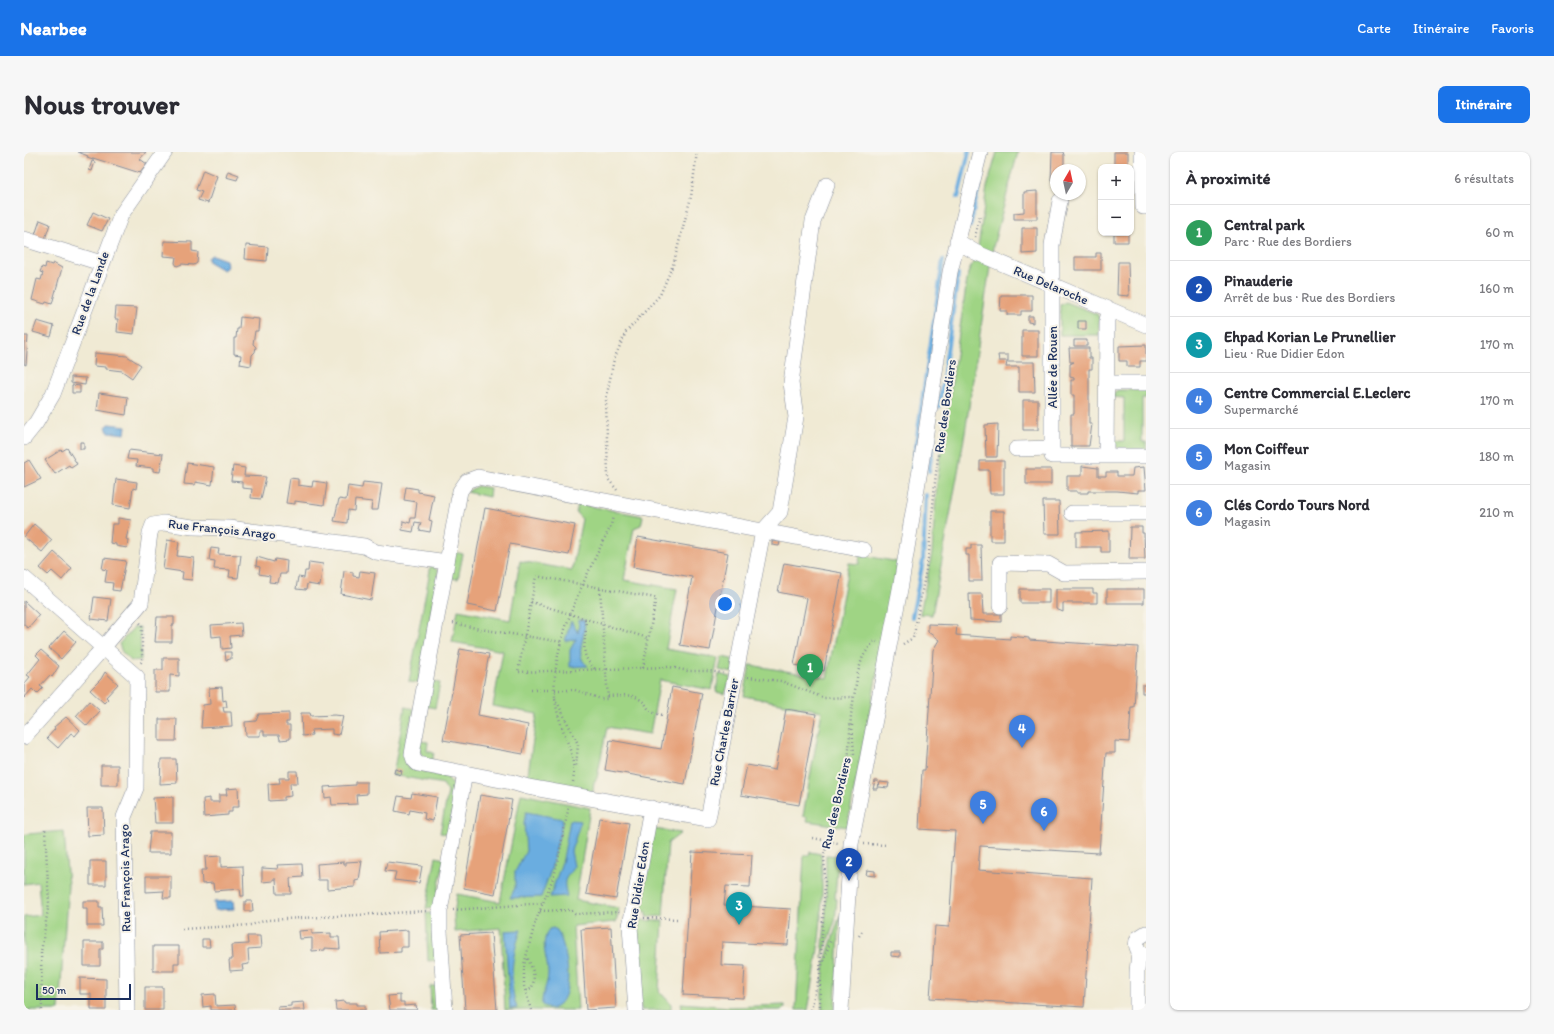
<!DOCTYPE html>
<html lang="fr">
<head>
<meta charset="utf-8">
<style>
  body { margin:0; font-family:Itim,sans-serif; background:#f7f7f7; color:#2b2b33 }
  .controls { position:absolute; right:12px; top:12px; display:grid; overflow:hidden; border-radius:8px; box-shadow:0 1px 3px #0004 }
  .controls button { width:36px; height:36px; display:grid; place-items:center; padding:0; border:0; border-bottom:1px solid #e1e1e2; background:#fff; color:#2b2b33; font:20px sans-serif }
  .compass { position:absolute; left:1026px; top:12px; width:36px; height:36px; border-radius:50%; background:#fff; box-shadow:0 1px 3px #0004; rotate:9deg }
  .scale { position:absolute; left:12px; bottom:10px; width:95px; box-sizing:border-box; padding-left:4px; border:2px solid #1b2f5e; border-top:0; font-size:11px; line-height:14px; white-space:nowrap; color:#1b2f5e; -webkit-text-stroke:3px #f7f3e8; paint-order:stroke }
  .you { position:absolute; left:701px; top:452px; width:14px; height:14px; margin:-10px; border:3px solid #fff; border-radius:50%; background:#1a73e8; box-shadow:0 0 0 6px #1a73e833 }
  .badge { display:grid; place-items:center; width:26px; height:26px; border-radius:50%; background:#1a73e8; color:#fff; font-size:13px; font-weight:700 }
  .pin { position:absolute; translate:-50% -33px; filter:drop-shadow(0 1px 2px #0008) }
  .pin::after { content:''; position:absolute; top:21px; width:14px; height:12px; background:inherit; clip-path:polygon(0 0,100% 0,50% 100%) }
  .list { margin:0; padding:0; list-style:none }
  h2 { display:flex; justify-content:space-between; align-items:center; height:52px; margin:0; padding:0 16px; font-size:17px }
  h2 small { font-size:13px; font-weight:400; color:#7c7c81 }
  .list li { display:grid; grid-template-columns:26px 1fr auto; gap:12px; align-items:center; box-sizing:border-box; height:56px; padding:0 16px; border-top:1px solid #e1e1e2 }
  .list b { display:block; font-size:15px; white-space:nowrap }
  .list p { margin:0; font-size:13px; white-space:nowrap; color:#7c7c81 }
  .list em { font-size:13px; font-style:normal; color:#7c7c81 }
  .map { position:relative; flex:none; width:1122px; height:858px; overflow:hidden; border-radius:8px }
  header { display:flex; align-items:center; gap:24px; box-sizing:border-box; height:56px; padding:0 20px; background:#1a73e8; color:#fff }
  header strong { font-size:19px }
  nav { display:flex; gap:22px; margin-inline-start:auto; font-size:14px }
  .intro { display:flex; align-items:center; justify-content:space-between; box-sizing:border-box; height:96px; padding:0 24px }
  h1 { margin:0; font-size:28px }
  .button { padding:10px 18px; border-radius:8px; background:#1a73e8; color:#fff; font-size:14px; font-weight:700 }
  main { display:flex; gap:24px; padding:0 24px }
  aside { flex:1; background:#fff; border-radius:8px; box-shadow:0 1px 3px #0004 }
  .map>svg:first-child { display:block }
  .green { fill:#9fd484; stroke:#5d8271 }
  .water { fill:#6bade0; stroke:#436e9f }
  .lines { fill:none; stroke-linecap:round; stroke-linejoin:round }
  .stream { stroke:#6bade0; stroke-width:4 }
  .building { fill:#e6a27a }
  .minor-casing { stroke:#868c99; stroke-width:16 }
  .path { stroke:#868c99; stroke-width:2.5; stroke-dasharray:1 3; stroke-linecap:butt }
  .minor { stroke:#fff; stroke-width:15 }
  .labels { text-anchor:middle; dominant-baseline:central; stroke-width:4; stroke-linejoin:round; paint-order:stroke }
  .street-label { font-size:13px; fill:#1b2f5e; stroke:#f7f3e8 }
</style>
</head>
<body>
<header>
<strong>Nearbee</strong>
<nav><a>Carte</a><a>Itinéraire</a><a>Favoris</a></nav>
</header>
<div class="intro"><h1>Nous trouver</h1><a class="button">Itinéraire</a></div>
<main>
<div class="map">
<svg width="1122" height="858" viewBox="0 0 1122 858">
  <rect width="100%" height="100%" fill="#f7f3e8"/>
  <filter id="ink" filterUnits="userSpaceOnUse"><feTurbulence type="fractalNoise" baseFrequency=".025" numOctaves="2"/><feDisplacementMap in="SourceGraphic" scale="8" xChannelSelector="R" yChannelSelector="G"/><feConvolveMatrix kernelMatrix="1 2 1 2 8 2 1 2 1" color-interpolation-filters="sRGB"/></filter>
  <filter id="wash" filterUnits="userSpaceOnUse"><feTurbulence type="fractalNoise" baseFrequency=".012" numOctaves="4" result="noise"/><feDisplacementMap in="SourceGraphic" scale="16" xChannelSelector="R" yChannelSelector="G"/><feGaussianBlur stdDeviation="0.9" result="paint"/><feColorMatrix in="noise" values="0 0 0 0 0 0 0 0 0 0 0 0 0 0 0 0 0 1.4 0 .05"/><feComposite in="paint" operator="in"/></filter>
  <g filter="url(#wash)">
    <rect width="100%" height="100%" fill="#f0ead4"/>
    <path class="green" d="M973,0H994L969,95L941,281L908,463L896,462L908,401L913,330L944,121L953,102L963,35Z
      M1042,150L1073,162L1075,166V183H1036V153Z
      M1093,238H1122V246H1118V290H1122V298C1110,298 1094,302 1088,289H1100V246L1087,245Z
      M453,334L466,336L465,345L443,340Z
      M554,352L619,364L617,373L610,376L600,428L653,437L642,497L694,506L688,538L636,528L626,582L583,575L573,626L570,630L569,640L503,628L513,562L469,554L479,499L428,490L434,458L486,468L496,409L548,418L558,367L552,361Z
      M430,400L439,402L434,427L425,426Z
      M836,403L875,410L823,675L783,669V665L779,664L798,559L720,544L726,513L803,526L825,411L835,412Z
      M407,413L414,419V423L394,531L385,530Z
      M110,475H116L117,508L107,509L98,500L95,492Z
      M698,505L708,507L709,521L695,518Z
      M695,522L707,525L701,542L692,540Z
      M406,529L416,531L411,556L402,554Z
      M381,555L390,557C386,574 377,599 385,616L423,625L432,637L425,682L416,681L424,640L419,632L369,623Z
      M395,589L404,590L403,599L410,601L408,610C397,605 395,601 395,589Z
      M497,642L566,656L552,748L595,756L592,770L549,774L554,858H481L477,776L431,780L430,763L433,742L476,750Z
      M630,677L657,681L644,691L639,764L622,765L623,760L615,758Z
      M40,679L44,733L35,858H0V765L17,763L14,730L0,732V684L3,682Z
      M786,700L797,702C801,755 794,806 784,858H772L780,703H785Z
      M802,703L817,704L816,717H813L811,747H813L811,769L798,806L802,757Z
      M412,705L420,707L411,756L402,757Z
      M402,761H411L413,808L404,809Z
      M816,763L811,858H798V839L801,809Z
      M613,768L639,769L635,839L647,852V858H617Z
      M406,834H414L416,858H407Z
      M657,851L706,855L761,853V856L756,858H658Z"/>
    <path class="water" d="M188,103L202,108L203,115L199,118L185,110L184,106Z
      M85,272L102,274L101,282L84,280L82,275Z
      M555,468H560C563,481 553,497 558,507C559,510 562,512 564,514L546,515V498L552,487L541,489L547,469L554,481Z
      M502,660L539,667L527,718L517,745L486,746L491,736V720L502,699L500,671Z
      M546,668L557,669L547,699L550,714C542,728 538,725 543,744L526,745L539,707Z
      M209,749L210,757L191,758L190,750Z
      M529,776L533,778C543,795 554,850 527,857L518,853C517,842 524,833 524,822C524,806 515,793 525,777Z
      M497,778C488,803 484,831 493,856L486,857L481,779Z"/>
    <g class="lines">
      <path class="stream" d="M934,45L945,0
        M946,74L955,33
        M915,255L934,123
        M888,318L919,108
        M905,319L910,285
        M888,465L899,409L902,343"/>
    </g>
    <g id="blocks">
      <path class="building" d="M54,0H122L116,7L123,12L116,21L69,6V8L63,6L64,4Z
        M1028,0H1039L1040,3V18H1032V29H1027Z
        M1090,0H1104V15H1090Z
        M68,9L71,10L68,19L65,18Z
        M179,18L193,24L184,51L174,48L178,40L172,38Z
        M204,19L215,23L213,28L202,25Z
        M1013,39V67H990V61L1000,60V40Z
        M69,60L84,67L78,79L63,73Z
        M16,68L26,72L20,90L10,86Z
        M998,76H1013V101L998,102Z
        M1090,81H1104V90H1090Z
        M140,89L168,90V99L174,100L173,111L170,113L158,112L153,114L151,111L152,105L139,104Z
        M222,93L244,95L243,109L221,107Z
        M1072,101H1077V118H1051V105H1072Z
        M1094,110H1104L1105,144L1093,143Z
        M22,111L28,113L29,111L38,116L28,152L22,150L21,152L8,148L13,127L17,128L19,121L16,120L18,115L21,116Z
        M977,143H1008V159H997V163H983V159H976Z
        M92,155L113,156L110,182L93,180L94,167H91Z
        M1004,164H1009V171L1004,170Z
        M216,165L235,167L234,179H231L229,192L232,195L231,200L228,203L227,214L216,212L217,203L210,202V186H212L213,177H215Z
        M13,169L30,174L27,185L9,180Z
        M1054,169H1062V177H1054Z
        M998,178H1014V204H998Z
        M0,184H4L2,213L0,212Z
        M1050,188H1063V194H1050Z
        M1122,193V209H1116V215H1103V209H1095V194Z
        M1045,196H1065V206H1068V217H1065V272H1068L1065,294H1047V262H1050V243H1047V228H1050V226L1046,225V212L1050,210H1046Z
        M71,201L103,204L117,213L108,226L98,219L82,217V215L70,214Z
        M974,203H984V209H975Z
        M983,210H1010L1011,240H995V215H982Z
        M47,225L62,226L61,233L47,231Z
        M48,233L56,234V241H48Z
        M75,241L104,245L102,263L73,258Z
        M999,248H1014V278H999Z
        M974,272L973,305H962L961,273Z
        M56,290H60V297H56Z
        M43,296L53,312L47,316L45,313L31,322L21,308L37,298L38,299Z
        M105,298L139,302L136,320L129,319V316L112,314L113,308L103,307Z
        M5,308L17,327L0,335V311Z
        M956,309H980V342H966L965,318H956Z
        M163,311L190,315L188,333L171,330V333L160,332Z
        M209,314L221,316L220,324L242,325L237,347L227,346L228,337L218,336V330L207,329Z
        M1058,314L1074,316V324H1082V320H1093V324H1108L1109,316L1120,315L1122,338H1114V341L1093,339H1064V341H1053V339H1043V324H1058Z
        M1002,317H1027V332H1002Z
        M266,326L274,327V333L288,335L289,329L303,331L300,353L271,349V352L262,351Z
        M92,327L113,330L112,337L109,336L106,356L89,353Z
        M339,330L358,332L354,358H347L348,350L331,348L330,359L324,358L323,371L310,369L315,347L322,348L324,334L338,336Z
        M382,335L394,337V340L410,343L405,368L408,369L406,380L395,378L397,371L391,370L389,380L378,378L379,369L386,371L387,366H391L393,350L380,348Z
        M1019,349H1035L1036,382H1020Z
        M461,356L551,373L545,403L486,392L473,459L443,453Z
        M966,359H980V389H966Z
        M94,366L107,368L102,387L104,388L103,396L92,394V392L86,391L88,372H94Z
        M10,372L28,388L18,400L0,385Z
        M1106,375H1118V381H1120L1121,407H1105Z
        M1085,379V400H1077V395H1052V380Z
        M614,385L704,401L686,498L656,493L668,425L609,415Z
        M143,388L155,390L153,404L170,406L168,428L158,427L159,420L139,417Z
        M748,389L756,390L755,394L748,393Z
        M947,393H957L958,429H945V403H942V397H947Z
        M187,396L195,397L194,402L217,403L214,426L205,425L206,418L190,417L191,409L185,408Z
        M30,400L48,416L38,428L28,419L24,423L16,416Z
        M233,405L250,410L251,407L263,409L262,422H256L254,431L245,430L246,424L235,422L236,415L232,414Z
        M80,406L102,409L96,439L88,438L89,431L81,430L83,418L78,417Z
        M285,410L299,412L296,434L283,432L282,438L272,437L274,425L280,426L281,419H284Z
        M760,411L818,421L800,519L770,513L783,446L754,440Z
        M320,419L329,420V424L335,425L336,419L351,421L347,448L317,442Z
        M996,437H1025V451H996Z
        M1032,437H1069V441H1073V451H1039V460L1032,457Z
        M1083,437H1120V451H1083Z
        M945,442H958L959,462H977V470L946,468Z
        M70,445L87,447L84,469L67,467Z
        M0,449L15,463L4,476L0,473Z
        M133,465H150V473H148V490H131Z
        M217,471L218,483L206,484L207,496L198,497L197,484L188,485L187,473Z
        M904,472L933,473L932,483L986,487V484L1005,486V488L1114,495L1110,555H1107L1105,590L1091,589V601H1082L1075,701L956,694L954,718L1068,726L1060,855L906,846L911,774L925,775L931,679L895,677L898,618H901L909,498L915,488L904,480Z
        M40,479L52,490L37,507L25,496Z
        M436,497L465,502L454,563L504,573L499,602L419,588Z
        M17,498L35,514L28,525L26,523L16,534L19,536L13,542L8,537L0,546V530L1,531L6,525L3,523L16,507L12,503Z
        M201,500H207V507L202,508Z
        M139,506H155V524L146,523V540H131V518H139Z
        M81,520L94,532L82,545L84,547L80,551L66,538L77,527Z
        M1118,533H1122V541H1118Z
        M198,535L199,549L202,548L203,555H199L200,560H207L208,574L177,576L179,553L186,552L185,536Z
        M648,535L678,541L661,632L581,618L586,588L637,597Z
        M65,549L76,559L63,574L52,564Z
        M762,557L792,562L775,653L717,643L723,613L751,618Z
        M265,561V570H262V573H266V587L256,588L255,583H240V579H236V584H222L221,570L232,569L235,562Z
        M277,561H286L287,564L311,563L319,564L315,583L308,582V577L287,578L288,583L278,584Z
        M42,565L56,578L51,584L47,581L34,596L23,586L31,577L30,575Z
        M135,567H153L152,589H135Z
        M137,607H152L153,631L136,632Z
        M77,613H94V633H77Z
        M371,617L378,619L377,623L370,621Z
        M265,619H273L274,631H266L267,644L260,645V648L245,649L244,632L256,631L255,626H265Z
        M851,629H854L853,637H849Z
        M331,630H343V642L332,643L333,652L308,653L307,645L301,646L300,635L331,633Z
        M856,630L865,631L864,636L855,635Z
        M214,636L215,655H208V660H204V663L180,665L179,647L186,646V650H195V643H203L202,637Z
        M388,641L413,645L409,669L400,667L401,661L386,658L385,662L371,659L374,644L387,646Z
        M456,643L488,648L471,742L440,736Z
        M149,645V671H131L129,646Z
        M63,656H79L80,683L64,684Z
        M575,666L605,671L592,747L562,742Z
        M126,680H147V701H124Z
        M668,700L728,703L726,735L702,734L700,753L767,757L764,793L698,790L697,813L721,814L719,846L659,843Z
        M197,704V715L219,714L220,744H217L216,737L190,739L189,731L178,732L177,718H182L181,705Z
        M66,709H82V733H66Z
        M338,709L335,728L331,729V735L303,737V728H294L293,712L320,710V713H322V710Z
        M363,710L398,714L395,731L370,728L372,720L361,719Z
        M278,712L279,725L266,726L267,742H253L252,727H249V729L238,730V716L254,717L253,713Z
        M843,718L851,719V724L842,723Z
        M122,724H147V746H139L140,739L122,740Z
        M59,749H75V755H78L79,774H63V756H59Z
        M221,749H228L229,759H221Z
        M587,775L592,856L562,858L557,777Z
        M288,778V782L307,781V785H315L316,797L301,796V798L288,799V786L276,787L275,779Z
        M384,778V795H377V800L356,801L355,780Z
        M467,781L473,858H441L436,783Z
        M223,784H236L237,796L224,797L225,812L218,813L219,818L206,819L205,808H208L207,793L224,792Z
        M178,787H185L186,795H178Z
        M60,790H79V797H76V814H60Z
        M129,794H155V811H150V819H129Z
        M867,800H876V805L867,804Z
        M56,826L82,827V858H67V842H56Z
        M121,835H139V858H121Z
        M191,842L192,854L211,853L212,858H187V854L179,855L178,843Z
        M376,843V850H380V854L392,853L393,858H366L364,844Z
        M320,849L321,851H333V853H341V858H312L311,850Z
        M280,850L281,858H254V855L267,854V851Z"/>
    </g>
  </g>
  <g filter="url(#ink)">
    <use href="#blocks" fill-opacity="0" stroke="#868c99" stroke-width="1"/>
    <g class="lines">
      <defs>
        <path id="minor" d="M1118,0L1119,55H1122
          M1036,49L1028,93V304H1082
          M0,87L77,111
          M933,89L951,100L1122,173
          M1086,158L1083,168L1082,304H1122
          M1083,231H1122
          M0,286L12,271L29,242L97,63L141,0
          M992,297L1028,296
          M454,325L739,379L684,667L504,635L487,630L394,612L390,608L388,602L436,339L443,329Z
          M1048,361H1122
          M739,379L756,360L772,265L767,231L789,69L803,33
          M739,379L840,398
          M0,426L113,525L112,636L100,665L103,858
          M976,454V411L1024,412L1040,421L1122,420
          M0,585L72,504L117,451L126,381L129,373L140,371L169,375L205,376L340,394L352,400L423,410
          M1122,781L1114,786C1110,794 1114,801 1122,803
          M421,858L416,779V759L441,621
          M612,858L606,774L627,656
          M817,858L827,692L877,432L899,300L926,120L956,0
          M1113,858V820L1115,800"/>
      </defs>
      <use href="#minor" class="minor-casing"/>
      <path class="path" d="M951,85L956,63
        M593,338L584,327L582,247L590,207L602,180L636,143L649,113L667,45L673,0
        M507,450L624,486
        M561,467C565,488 552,500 571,517
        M116,471L118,473V509L116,512
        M429,471L456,477L538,490
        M879,492L889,486L891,477L905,401L911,330L917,278
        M619,516L632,446L512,424L494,520L646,515L664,519H684L699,521
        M724,525L757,529L800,546L829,545
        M507,538H551L577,547H584L576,436
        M584,544C593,544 607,541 615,547C628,554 618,560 640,563
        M531,546L554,592L552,614
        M828,573L830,602
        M549,630C554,599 533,576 531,545C526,489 564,422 587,373L589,364
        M789,686L814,691
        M840,692L864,693
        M429,758L519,751
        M516,759L547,758L551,762L596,760
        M620,766L655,767
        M158,777L227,773L243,768L404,759
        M835,784L839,778
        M797,817L807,787
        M502,839L507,837C513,826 508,815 503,805
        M18,858L17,800L25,751L21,678
        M507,858L500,834V813L511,771L531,721L545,654
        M787,858L795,824
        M796,858V820L801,732L800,703L824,614L827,563L834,520L839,504L850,489L853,490"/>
      <use href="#minor" class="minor"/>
    </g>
  </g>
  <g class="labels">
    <g class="street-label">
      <text transform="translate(1027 133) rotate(23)">Rue Delaroche</text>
      <text transform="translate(66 141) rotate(-70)">Rue de la Lande</text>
      <text transform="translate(1028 215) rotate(-90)">Allée de Rouen</text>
      <text transform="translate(921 254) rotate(-82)">Rue des Bordiers</text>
      <text transform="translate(198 377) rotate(6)">Rue François Arago</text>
      <text transform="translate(700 580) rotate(-79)">Rue Charles Barrier</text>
      <text transform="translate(812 651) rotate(-77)">Rue des Bordiers</text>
      <text transform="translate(101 726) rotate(-91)">Rue François Arago</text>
      <text transform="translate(614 733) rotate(-81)">Rue Didier Edon</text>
    </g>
  </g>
</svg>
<div class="controls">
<button>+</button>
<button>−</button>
</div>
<svg class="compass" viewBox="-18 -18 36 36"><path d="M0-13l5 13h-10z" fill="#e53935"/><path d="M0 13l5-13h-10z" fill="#7c7c81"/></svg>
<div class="scale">50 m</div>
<div class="you"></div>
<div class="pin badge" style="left:786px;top:535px;background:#2e9e5b">1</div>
<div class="pin badge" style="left:825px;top:729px;background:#1a4fb4">2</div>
<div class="pin badge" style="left:715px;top:773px;background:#0f9aa8">3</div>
<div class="pin badge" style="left:998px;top:596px;background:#3f7fe0">4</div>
<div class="pin badge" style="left:959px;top:672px;background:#3f7fe0">5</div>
<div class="pin badge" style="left:1020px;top:679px;background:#3f7fe0">6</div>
</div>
<aside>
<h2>À proximité<small>6 résultats</small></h2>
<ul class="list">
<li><span class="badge" style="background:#2e9e5b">1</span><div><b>Central park</b><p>Parc · Rue des Bordiers</p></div><em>60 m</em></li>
<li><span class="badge" style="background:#1a4fb4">2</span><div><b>Pinauderie</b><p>Arrêt de bus · Rue des Bordiers</p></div><em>160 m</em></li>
<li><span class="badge" style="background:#0f9aa8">3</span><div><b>Ehpad Korian Le Prunellier</b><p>Lieu · Rue Didier Edon</p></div><em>170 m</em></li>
<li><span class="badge" style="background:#3f7fe0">4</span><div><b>Centre Commercial E.Leclerc</b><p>Supermarché</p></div><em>170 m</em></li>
<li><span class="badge" style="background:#3f7fe0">5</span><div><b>Mon Coiffeur</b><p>Magasin</p></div><em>180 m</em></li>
<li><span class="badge" style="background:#3f7fe0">6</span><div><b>Clés Cordo Tours Nord</b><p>Magasin</p></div><em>210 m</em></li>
</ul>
</aside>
</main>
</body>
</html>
